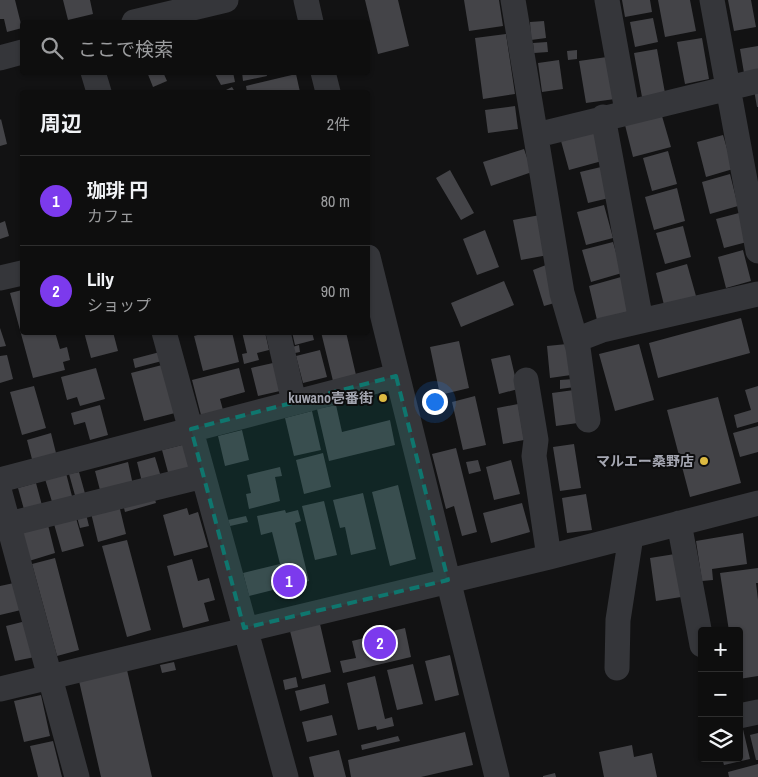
<!DOCTYPE html>
<html lang="ja">
<head>
<meta charset="utf-8">
<style>
  body { margin:0; font-family:"Archivo Narrow","Noto Sans JP",sans-serif; background:#1c1c1c; color:#f1f3f6 }
  .controls { position:absolute; right:15px; bottom:15px; display:grid; overflow:hidden; border-radius:5px; box-shadow:0 1px 4px #0004 }
  .controls button { width:45px; height:45px; display:grid; place-items:center; padding:0; border:0; border-bottom:1px solid #2e2e2e; background:#0e0e0e; color:#f1f3f6; font:25px sans-serif }
  .you { position:absolute; left:434px; top:401px; width:18px; height:18px; margin:-12px; border:4px solid #fff; border-radius:50%; background:#1a73e8; box-shadow:0 0 0 8px #1a73e833 }
  .badge { display:grid; place-items:center; width:32px; height:32px; border-radius:50%; background:#7c3aed; color:#fff; font-size:16px; font-weight:700 }
  .pin { position:absolute; translate:-50% -50%; border:2px solid #fff; box-shadow:0 1px 5px #0006 }
  .list { margin:0; padding:0; list-style:none }
  h2 { display:flex; justify-content:space-between; align-items:center; height:65px; margin:0; padding:0 20px; font-size:21px }
  h2 small { font-size:16px; font-weight:400; color:#9b9c9e }
  .list li { display:grid; grid-template-columns:32px 1fr auto; gap:15px; align-items:center; box-sizing:border-box; height:90px; padding:0 20px; border-top:1px solid #2e2e2e }
  .list b { display:block; font-size:19px; white-space:nowrap }
  .list p { margin:0; font-size:16px; white-space:nowrap; color:#9b9c9e }
  .list em { font-size:16px; font-style:normal; color:#9b9c9e }
  .icon { flex:none; width:28px; height:28px; fill:none; stroke:currentColor; stroke-width:2; stroke-linecap:round; stroke-linejoin:round }
  .map { position:relative; flex:none; width:758px; height:777px; overflow:hidden }
  .search { position:absolute; background:#0e0e0e; box-shadow:0 1px 4px #0004; left:20px; top:20px; width:350px; height:55px; display:flex; align-items:center; gap:12px; box-sizing:border-box; padding:0 18px; border-radius:5px; color:#9b9c9e; font-size:19px }
  .panel { position:absolute; background:#0e0e0e; box-shadow:0 1px 4px #0004; left:20px; top:90px; width:350px; height:245px; border-radius:5px }
  .map>svg:first-child { display:block }
  .building { fill:#444448 }
  .lines { fill:none; stroke-linecap:round; stroke-linejoin:round }
  .minor { stroke:#35363a; stroke-width:25 }
  .marked { fill:#0f766e; fill-opacity:0.2; stroke:#0f766e; stroke-width:4; stroke-dasharray:10 6; stroke-linejoin:round }
  .poi-dot { fill:#ddba41; stroke:#0d0d0e; stroke-width:2 }
  .labels { text-anchor:middle; dominant-baseline:central; stroke-width:4; stroke-linejoin:round; paint-order:stroke }
  .poi-label { font-size:14px; font-weight:bold; fill:#a5a7b2; stroke:#0d0d0e; text-anchor:end }
</style>
</head>
<body>
<div class="map">
<svg width="758" height="777" viewBox="0 0 758 777">
  <rect width="100%" height="100%" fill="#121213"/>
  <path class="building" d="M0,0H15L22,28L7,32L4,19H0Z
    M63,0H90L93,14L68,20Z
    M365,0H398L409,46L378,54Z
    M464,0H499L503,26L469,31Z
    M622,0H650L652,12L625,17Z
    M658,0H690L696,31L665,37Z
    M728,0H751L756,27L734,31Z
    M653,18L658,42L635,47L630,22Z
    M544,21L546,38L531,40L530,22Z
    M506,34L515,94L483,99L475,38Z
    M702,38L709,79L685,84L677,42Z
    M547,42L548,52L534,53L533,43Z
    M758,46V70L744,73L740,49Z
    M657,49L665,93L642,97L634,53Z
    M577,50V59L568,60L567,51Z
    M607,57L615,99L586,103L579,61Z
    M559,60L563,89L542,92L538,63Z
    M147,72H163L167,81L153,87Z
    M214,72H233L235,82L221,85Z
    M242,72H266L267,76L243,81Z
    M296,74L300,92H247L246,86Z
    M232,87L235,92H222Z
    M758,89V107H757L754,90Z
    M515,106L518,129L488,133L485,110Z
    M662,116L671,147L633,157L625,125Z
    M1,119L7,144L0,146V120Z
    M594,131L602,161L569,170L561,141Z
    M723,135L733,169L706,177L697,142Z
    M524,149L532,172L491,186L483,162Z
    M668,151L677,184L652,191L643,158Z
    M601,167L609,198L588,203L580,172Z
    M450,170L474,213L461,220L436,178Z
    M730,174L738,206L710,214L702,182Z
    M677,188L685,221L654,230L645,197Z
    M604,205L613,238L586,245L577,212Z
    M739,213L747,242L724,248L716,219Z
    M540,215L548,255L521,260L513,220Z
    M5,221L9,236L0,239V223Z
    M683,226L691,257L665,264L656,233Z
    M485,230L499,267L477,275L463,239Z
    M613,242L622,273L591,282L582,250Z
    M743,250L751,281L726,288L718,257Z
    M687,264L696,296L664,305L656,273Z
    M546,265L558,302L544,306L533,270Z
    M621,277L630,311L597,320L589,286Z
    M504,281L514,305L461,327L451,303Z
    M22,290V332H55L60,349L67,347L70,360L63,362L65,370L33,378L10,293Z
    M741,318L750,353L658,378L649,343Z
    M0,328L6,346L0,347Z
    M84,332H113L118,351L91,358Z
    M208,332H232L239,362L203,371L194,336Z
    M242,332H265L269,350L257,353L259,360L244,364L242,354L247,353Z
    M292,332H312L314,340L295,345Z
    M321,332H346L356,375L333,381Z
    M459,341L469,388L440,395L430,347Z
    M567,344L571,375L550,378L547,346Z
    M639,344L654,400L615,411L599,354Z
    M299,345L300,352L290,354L289,348Z
    M320,350L327,377L303,383L296,356Z
    M160,352L162,361L135,368L133,359Z
    M7,355L13,379L0,383V356Z
    M510,355L518,389L499,394L491,359Z
    M273,363L280,391L258,396L251,368Z
    M162,365L175,413L144,421L131,373Z
    M96,368L105,399L80,406L77,397L67,400L61,377Z
    M239,368L245,392L220,399L223,410L201,415L192,380Z
    M574,379L575,387L560,389V380Z
    M34,386L46,428L22,435L10,392Z
    M758,386V422L737,428L734,415L751,410L745,390Z
    M574,390L578,423L556,426L552,393Z
    M475,396L486,445L463,450L452,402Z
    M718,397L741,483L690,497L667,410Z
    M518,404L524,440L503,444L497,408Z
    M100,405L108,435L90,440L85,422L74,425L71,413Z
    M336,405L342,432L390,420L395,445L329,461L317,409Z
    M312,411L321,450L294,456L285,418Z
    M758,426V452L740,457L733,433Z
    M242,430L249,460L225,466L218,436Z
    M51,433L57,457L33,463L27,440Z
    M186,444L193,469L169,476L162,450Z
    M574,444L581,488L560,491L553,447Z
    M456,448L477,532L462,536L454,506L446,509L432,454Z
    M323,453L331,487L304,494L296,460Z
    M155,457L161,477L142,482L137,462Z
    M478,460L481,471L469,474L466,462Z
    M511,460L520,494L494,500L486,467Z
    M128,462L133,485L101,494L95,471Z
    M280,467L282,476L275,477L280,501L249,509L246,494L251,493L247,475Z
    M79,472L86,497L76,499L69,474Z
    M66,473L73,500L53,505L45,479Z
    M36,483L43,509L25,513L18,488Z
    M398,485L416,559L390,566L372,492Z
    M363,493L376,549L351,555L345,527L340,528L333,500Z
    M586,494L592,530L567,533L562,498Z
    M154,496L156,503L125,512L123,504Z
    M324,501L337,555L315,560L302,506Z
    M522,503L530,532L491,543L483,513Z
    M119,505L126,534L98,542L91,513Z
    M187,508L189,515L198,512L208,547L174,556L163,515Z
    M285,510L286,513L298,510L301,521L295,523L309,581L249,596L243,573L280,564L272,532L261,535L257,516Z
    M86,514L89,526L80,528L77,517Z
    M246,516L248,522L230,526L228,520Z
    M76,518L84,546L62,552L54,524Z
    M48,525L55,553L29,561L21,532Z
    M743,533L747,564L712,569L713,580L702,581L696,541Z
    M127,540L151,630L127,637L102,546Z
    M675,554L681,597L656,601L650,558Z
    M55,558L79,650L57,656L32,564Z
    M192,559L198,581L209,578L215,600L204,603L209,621L183,628L167,566Z
    M758,568V583H756L758,600V676L739,679V631H729L720,573Z
    M14,583L21,610L0,615V586Z
    M26,621L35,657L15,661L6,626Z
    M320,624L331,672L302,679L290,631Z
    M405,628L411,657L343,673L340,661L356,658L352,641Z
    M450,655L459,695L435,701L425,661Z
    M174,662L176,670L162,673L160,665Z
    M413,664L423,704L397,710L387,670Z
    M127,670L152,777H101L79,681Z
    M375,676L385,719L392,717L394,726L377,730L376,726L358,730L347,683Z
    M296,677L298,687L285,690L283,680Z
    M325,684L329,703L300,711L295,691Z
    M41,695L50,736L24,742L14,701Z
    M332,715L337,735L307,742L302,722Z
    M742,725L750,759L724,765L722,758H739V726Z
    M465,732L473,765L421,777H351L348,760Z
    M758,733V760H756L750,735Z
    M398,736L400,741L362,750L361,745Z
    M53,741L62,777H38L30,746Z
    M632,745L634,757L652,753L657,777H604L599,752Z
    M339,750L346,777H314L309,757Z
    M758,764V777H729L728,772Z
    M555,773L556,777H543V776Z"/>
  <g class="lines">
    <path class="minor" d="M306,0L311,22
      M513,0L562,293L578,348L588,420
      M607,0L627,111
      M712,0L758,251
      M134,22L226,0
      M0,58L22,52
      M93,72L99,92
      M323,72L328,92
      M603,117L641,321
      M537,135L758,81
      M368,257L497,777
      M0,278L22,273
      M164,332L286,777
      M278,332L294,402
      M576,340L602,330L758,294
      M526,380L536,440L534,456L549,557
      M0,480L396,376
      M0,493L77,777
      M679,523L702,645
      M9,524L203,476
      M617,668L618,620L631,536
      M0,689L549,557L758,503
      M739,716L758,712"/>
  </g>
  <path class="marked" d="M396,376L448,580L244,628L191,429Z"/>
  <g class="poi-dot">
    <circle cx="383" cy="398" r="5"/>
    <circle cx="704" cy="461" r="5"/>
  </g>
  <g class="labels">
    <g class="poi-label">
      <text x="373" y="398">kuwano壱番街</text>
      <text x="694" y="461">マルエー桑野店</text>
    </g>
  </g>
</svg>
<div class="controls">
<button>+</button>
<button>−</button>
<button><svg class="icon" aria-label="layers" viewBox="0 0 24 24"><path d="M12 4l9 5-9 5-9-5zM3 14l9 5 9-5"/></svg></button>
</div>
<div class="you"></div>
<div class="pin badge" style="left:289px;top:581px">1</div>
<div class="pin badge" style="left:380px;top:643px">2</div>
<div class="search"><svg class="icon" aria-label="search" viewBox="0 0 24 24"><circle cx="10" cy="10" r="6"/><path d="M15 15l6 6"/></svg>ここで検索</div>
<section class="panel">
<h2>周辺<small>2件</small></h2>
<ul class="list">
<li><span class="badge">1</span><div><b>珈琲 円</b><p>カフェ</p></div><em>80 m</em></li>
<li><span class="badge">2</span><div><b>Lily</b><p>ショップ</p></div><em>90 m</em></li>
</ul>
</section>
</div>
</body>
</html>
